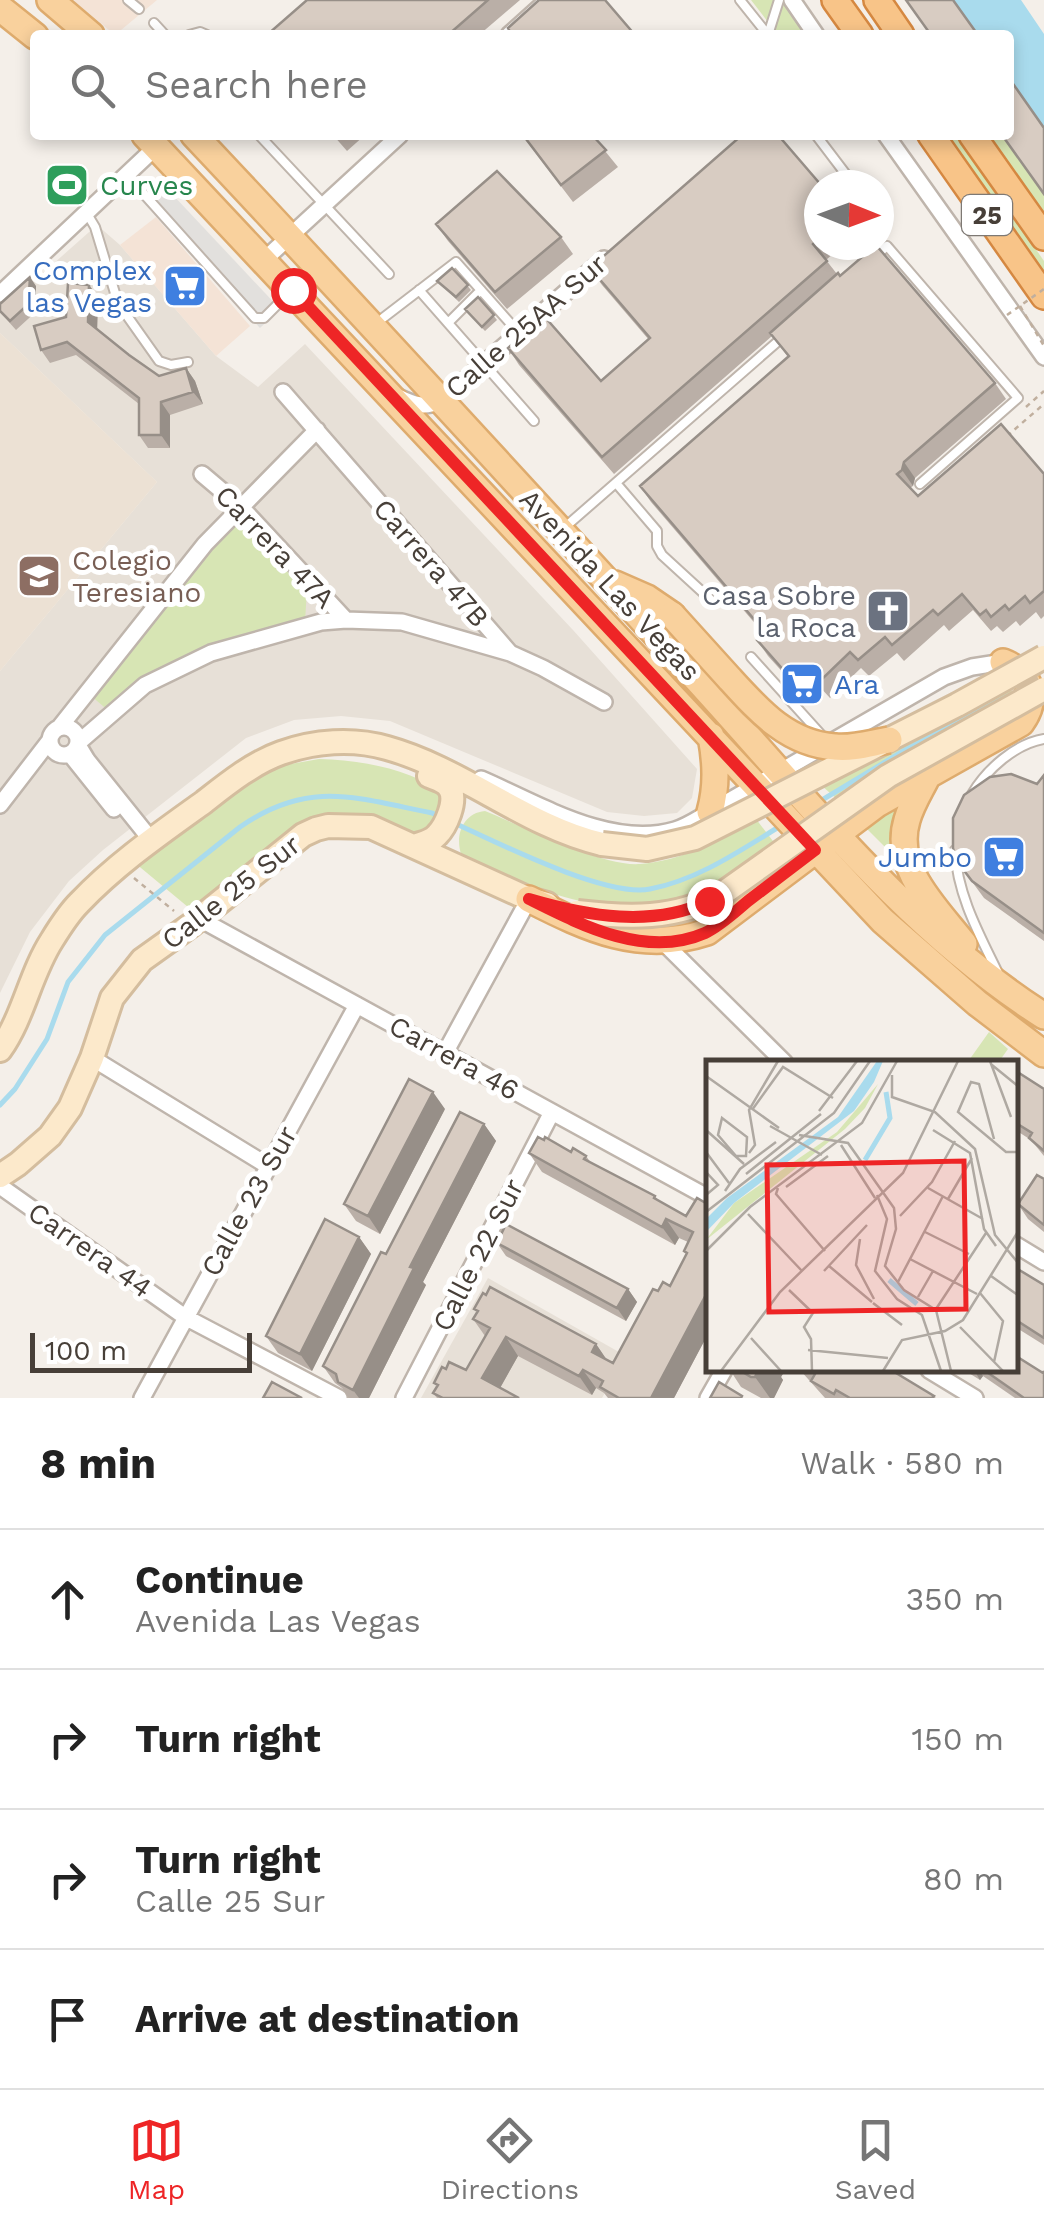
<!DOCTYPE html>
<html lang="en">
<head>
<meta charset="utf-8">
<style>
  body { margin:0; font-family:"Work Sans",sans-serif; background:#f6f6f6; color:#222 }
  .compass { position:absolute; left:804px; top:170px; width:90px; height:90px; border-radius:50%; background:#fff; box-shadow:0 5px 15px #0003; rotate:91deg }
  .scale { position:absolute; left:30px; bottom:25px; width:222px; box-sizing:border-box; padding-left:10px; border:5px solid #473f38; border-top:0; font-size:28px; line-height:35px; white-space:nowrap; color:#473f38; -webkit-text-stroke:8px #fff; paint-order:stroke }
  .stop { position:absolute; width:30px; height:30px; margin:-22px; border:8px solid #ee2526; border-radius:50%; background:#fff }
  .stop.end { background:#ee2526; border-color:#fff; box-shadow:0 2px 10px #0008 }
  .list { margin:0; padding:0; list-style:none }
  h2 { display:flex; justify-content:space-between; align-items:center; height:130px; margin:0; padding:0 40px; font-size:42px }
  h2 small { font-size:32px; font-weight:400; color:#767676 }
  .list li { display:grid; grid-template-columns:65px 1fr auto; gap:30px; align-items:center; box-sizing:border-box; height:140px; padding:0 40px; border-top:2px solid #e0e0e0 }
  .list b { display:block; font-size:38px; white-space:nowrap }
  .list p { margin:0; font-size:32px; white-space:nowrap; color:#767676 }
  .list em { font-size:32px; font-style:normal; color:#767676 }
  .icon { flex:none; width:55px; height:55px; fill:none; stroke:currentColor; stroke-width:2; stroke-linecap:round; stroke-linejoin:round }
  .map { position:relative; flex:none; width:1044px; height:1398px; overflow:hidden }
  .search { position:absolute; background:#fff; box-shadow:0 5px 15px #0003; left:30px; right:30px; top:30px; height:110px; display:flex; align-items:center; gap:25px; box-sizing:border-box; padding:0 35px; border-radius:10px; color:#767676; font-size:38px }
  .sheet { height:690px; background:#fff }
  nav { display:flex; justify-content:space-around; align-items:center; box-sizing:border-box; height:140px; border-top:2px solid #e0e0e0; background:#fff; font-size:28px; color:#767676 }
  nav a { display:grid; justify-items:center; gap:5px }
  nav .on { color:#ee2526 }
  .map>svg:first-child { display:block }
  .residential { fill:#e7e0d7 }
  .commercial { fill:#f4e3d6 }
  .education { fill:#ece1d4 }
  .green { fill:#d7e5b4 }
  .parking { fill:#e2e0dd }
  .water { fill:#a9dbed }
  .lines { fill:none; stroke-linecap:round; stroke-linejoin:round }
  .stream { stroke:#a9dbed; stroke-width:5 }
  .service-casing { stroke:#bfb5ac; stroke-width:12 }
  .minor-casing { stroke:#bfb5ac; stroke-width:20 }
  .secondary-casing { stroke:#d4bd9e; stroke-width:28 }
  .primary-casing { stroke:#deab6d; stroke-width:30 }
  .trunk-casing { stroke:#d58841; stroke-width:30 }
  .path { stroke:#c0af9e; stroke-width:2.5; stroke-dasharray:5 5; stroke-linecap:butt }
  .service { stroke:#fff; stroke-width:8 }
  .minor { stroke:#fff; stroke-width:15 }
  .secondary { stroke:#fce9cb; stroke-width:22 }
  .primary { stroke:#f9d19d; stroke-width:25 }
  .trunk { stroke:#f8c488; stroke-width:25 }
  .secondary-bridge-casing { stroke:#d4bd9e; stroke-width:28; stroke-linecap:butt }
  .primary-bridge-casing { stroke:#deab6d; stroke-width:30; stroke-linecap:butt }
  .path-bridge { stroke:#c0af9e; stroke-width:2.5; stroke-dasharray:5 5; stroke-linecap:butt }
  .secondary-bridge { stroke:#fce9cb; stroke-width:22 }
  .primary-bridge { stroke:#f9d19d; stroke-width:25 }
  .wall { fill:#baafa7 }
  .shaded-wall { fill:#978f88 }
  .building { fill:#d8ccc2; stroke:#978f88; stroke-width:2.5 }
  .route { stroke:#ee2526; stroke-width:12 }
  .labels { text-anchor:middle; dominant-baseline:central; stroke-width:10; stroke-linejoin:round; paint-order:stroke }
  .shield { fill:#fff; stroke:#7e7974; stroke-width:2.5 }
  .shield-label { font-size:25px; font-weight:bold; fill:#473f38 }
  .leisure-label { font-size:28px; fill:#27864d; stroke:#fff; text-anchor:start }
  .shop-label { font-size:28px; fill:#366cbe; stroke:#fff; text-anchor:end }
  .street-label { font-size:28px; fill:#473f38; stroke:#fff }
  .education-label { font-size:28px; fill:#785e54; stroke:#fff; text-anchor:start }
  .worship-label { font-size:28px; fill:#5b616d; stroke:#fff; text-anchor:end }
  .inset-river { fill:none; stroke:#a9dbed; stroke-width:5 }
  .inset-road { fill:none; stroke:#afa9a2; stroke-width:2.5 }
  .view { fill:#ee2526; fill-opacity:0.15; stroke:#ee2526; stroke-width:5 }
  .inset-edge { fill:none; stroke:#473f38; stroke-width:5 }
</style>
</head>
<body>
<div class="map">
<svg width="1044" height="1398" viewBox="0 0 1044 1398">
  <rect width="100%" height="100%" fill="#f4efe9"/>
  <path class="residential" d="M97,225L120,245L216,356L258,387L305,344L573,630L697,769L692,798L677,813L644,816L607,812L390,721L341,716L294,720L246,738L103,850L69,881L30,932L0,993V671L157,482L0,333V311Z
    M488,1278L626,1356L602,1398H421Z"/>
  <path class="commercial" d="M73,0H157L115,35Z
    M156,217L250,326L216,356L120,245Z"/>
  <path class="education" d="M0,333L157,482L0,671Z"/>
  <path class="green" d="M751,0H783L811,35H778Z
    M944,135H957L1044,261V278Z
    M986,135H1002L1044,194V218Z
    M240,518L307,589L305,622L189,656L110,712L90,695L176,584Z
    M1006,681L1017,701L839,801L821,785Z
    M319,759C360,760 404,768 440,790L444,799L429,832L421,835L413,834L365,816L341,815L313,821L194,912L135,863L246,784L285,765Z
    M902,802L896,858L866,828Z
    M485,811C522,826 603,867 640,864C681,861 722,840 756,819L776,845C754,861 731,881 706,894C636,931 525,890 461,854C455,835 463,813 485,811Z
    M989,1032L1008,1049L998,1063H967Z"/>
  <path class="parking" d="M157,178L280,309L260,328L138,197Z"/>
  <path class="water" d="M953,0H1021L1044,34V128L1009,79V35H978Z"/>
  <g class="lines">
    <path class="stream" d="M817,803L905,750L1008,696
      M452,822C496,842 606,898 650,889C698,880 741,850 782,825
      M0,1105L15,1089L47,1039L68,982L105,935L240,827C309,779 356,798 432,813L442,818"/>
    <defs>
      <path id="service" d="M128,0L139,9
        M740,0L768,35
        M154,23L165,35
        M189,35L200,32L207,35
        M768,35L779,0
        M259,135L389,274
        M816,135L854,185
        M126,174L255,318H264L288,294
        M86,212L95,227L118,303L159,361L171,365L188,362
        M877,255L887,246L1018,398L920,484
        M419,290L534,421
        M383,318L456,262L518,332
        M448,323L481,290
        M616,483L657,531V546L662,555L710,599
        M564,528L783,337
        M751,657L825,739
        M972,794C987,769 1015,744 1044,739
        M955,850C957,894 979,934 998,973"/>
      <path id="minor" d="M792,0L816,35
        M509,35L548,0
        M886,135L1044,357
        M264,260L400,135
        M0,294L157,146
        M283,392L510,653L543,668L604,702
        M398,397C414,405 424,408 441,401L604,259
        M202,474L241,507L346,620
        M50 741a14 14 0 1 1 28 0a14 14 0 1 1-28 0Z
        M59,728L205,544L317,430
        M78,743L145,685L211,653L321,622L346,620L402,622L510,653
        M78,745L87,760L152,841
        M70,754L114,809
        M481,779C539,804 611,849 675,830C688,826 699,818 710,812L944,677L972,667L1010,661
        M0,805L50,740
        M198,918L709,1198
        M663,942L785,1063
        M445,1053L529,899
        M92,1058L268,1166
        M0,1186L185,1317L339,1398
        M1016,1245L1044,1262
        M929,1370L975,1398
        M142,1398L357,1005
        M404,1398L552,1112
        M708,1398L724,1370"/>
      <path id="secondary" d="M414,846C422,843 431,842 437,835C446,826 457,801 450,789C446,781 436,779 429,776
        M0,1050C24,1016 30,974 52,940C60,927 69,913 79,903C116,864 161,833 204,802C227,784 253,763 281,753C314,741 353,738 387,748C463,769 525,826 602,844
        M0,1176L18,1164L50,1136L70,1108L92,1058L112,998L142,960L191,925L303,835L316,829L328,826L371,827L529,899L547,904"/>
      <path id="primary" d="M50,0L91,35
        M0,8L35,36
        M145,135L883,921L977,1003L1044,1054
        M194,135C362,313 527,494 692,674C803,795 905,927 1044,1016
        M615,584L647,598L672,615
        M927,777C920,791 911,805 907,820C892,868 937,909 964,944
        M710,812C717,786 716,763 711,736
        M529,899C588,929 641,954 707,932L877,804L1021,723C1039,698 1031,673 1003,662"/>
      <path id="trunk" d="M835,0L860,35
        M877,0L901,35
        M931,135L1044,296
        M972,135L1044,237"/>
    </defs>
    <use href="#service" class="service-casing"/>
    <use href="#minor" class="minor-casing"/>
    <use href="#secondary" class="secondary-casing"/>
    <use href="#primary" class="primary-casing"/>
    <use href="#trunk" class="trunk-casing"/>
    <path class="path" d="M1026,407L1044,391
      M1007,436L1044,404
      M134,878L174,911"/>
    <use href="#service" class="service"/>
    <use href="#minor" class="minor"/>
    <use href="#secondary" class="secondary"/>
    <use href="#primary" class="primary"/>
    <use href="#trunk" class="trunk"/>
    <defs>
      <path id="secondary-bridge" d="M602,844L647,849L695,838L957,705L1044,657
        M577,912C628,918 675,920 722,894L888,776L1044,689"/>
      <path id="primary-bridge" d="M672,615C691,636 710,657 729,678C759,711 788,744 835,747C853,749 871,743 889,740"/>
    </defs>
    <use href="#secondary-bridge" class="secondary-bridge-casing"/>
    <use href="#primary-bridge" class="primary-bridge-casing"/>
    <path class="path-bridge" d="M1020,306L1044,346
      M1007,315L1044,289"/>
    <use href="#secondary-bridge" class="secondary-bridge"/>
    <use href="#primary-bridge" class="primary-bridge"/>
  </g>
  <path class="wall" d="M307,0H520L479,35H269Z
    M333,135H365L347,151Z
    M522,135H592L618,167L573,202Z
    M819,185V245H843L826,260L837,274L995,383L1006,399L915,478L913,486L910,488L918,496L1044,474V616L1041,619L1036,612L1020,626L1016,621L1003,632L997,626L991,631L973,610L949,631L944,625L904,661L897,653L869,676L861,668L830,698L819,686L806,698L768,656L757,640L764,634L651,502L640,486L788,357L772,336L614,474L519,365L508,348L601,381L649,340L602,285L590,268Z
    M436,224L561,237L573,254L507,309L448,241Z
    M452,268L471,290L459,302L437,281Z
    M89,285L98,297L97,329L129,355L159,376L186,368L195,381L203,404L170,415V448H148L139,435V404L76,355L50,363L41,350Z
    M36,286V301L40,308L16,330L0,312V304Z
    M478,297L497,320L485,331L468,313Z
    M1044,776V941L984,898L956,860L1037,784Z
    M1016,1071L1044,1089V1156L1031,1140L1017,1131L1016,1132Z
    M445,1109L380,1234L356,1221L344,1204Z
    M484,1124L496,1141L423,1282L426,1285L369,1398H349L342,1388L335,1383L323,1366L386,1254Z
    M571,1152L586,1156L591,1163L655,1196L658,1200L686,1216L709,1205V1332L674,1398H608L604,1393L596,1388L592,1395L518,1356L500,1388L519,1398H437L433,1393L437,1387L434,1383L446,1369L466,1370L485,1336L473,1319L477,1313L474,1309L596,1344L606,1359L613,1363L658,1291L670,1286L686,1255L684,1251L688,1242L679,1238L675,1245L542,1172L529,1153Z
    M1044,1179V1232L1028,1219L1018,1204Z
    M359,1237L371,1254L312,1371L278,1353L266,1336Z
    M497,1243L628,1289L637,1302L626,1321L506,1256Z
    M1016,1268L1044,1285V1345L1020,1330L1016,1336Z
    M730,1370H783L784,1372L781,1377L783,1380L774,1398H761L741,1387Z
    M800,1370H891L936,1398H825Z
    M964,1370H1016L1044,1398H1015L983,1376L980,1380Z"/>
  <path class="shaded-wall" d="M30,277L36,286V301L29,294Z
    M89,285L98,297L97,335L88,322Z
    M186,368L195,381L203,404L193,392Z
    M161,402L170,415V448L161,435Z
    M904,462L915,478L913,486L902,470Z
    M433,1092L445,1109L380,1234L368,1216Z
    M484,1124L496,1141L423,1282L426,1285L369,1398H359L353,1390L410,1267Z
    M666,1219L679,1238L675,1245L662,1227Z
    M359,1237L371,1254L312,1371L300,1354Z
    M628,1289L637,1302L626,1321L617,1308Z
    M709,1289V1332L674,1398H651Z
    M506,1337L518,1356L495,1397L482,1378Z
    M596,1344L609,1363L592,1352Z
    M583,1370L596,1388L592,1395L579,1376Z
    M758,1370L784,1372L781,1377L783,1380L774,1398H770L755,1377Z
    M974,1370H979L983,1376L980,1380Z"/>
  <path class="building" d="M307,0H488L448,35H269L268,34Z
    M539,0H605L635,35H512L508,28Z
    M906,0H953L978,35H931Z
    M1009,78L1044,128V194L1002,135H1009Z
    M523,135H592L606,150L561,185Z
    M742,135H778L821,185H819V238L813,244L827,261L602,457L508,348L544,316L601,381L650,338L590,268Z
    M497,171L561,237L495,292L436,224Z
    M876,245L995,383L904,462L902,470L897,474L918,496L1001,424L1044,474V591L1030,603L1025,596L1009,610L1005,605L991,617L986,610L980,615L962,594L938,615L933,610L892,645L885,637L858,660L850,652L819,682L807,670L794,682L757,640L765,632L640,486L789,356L770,333L838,273L840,276Z
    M452,268L468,285L456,297L437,281Z
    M30,277L29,294L34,299L10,321L0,311V304Z
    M68,283L89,285L88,322L129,355L159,376L186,368L193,392L161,402V435H139V398L67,342L41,350L34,326L66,317Z
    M478,297L494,315L482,327L465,309Z
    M1011,774L1037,784L1044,775V933L972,881L956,860L953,848V818L964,795L990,777Z
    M1016,1071L1044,1089V1151L1029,1138L1032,1133L1016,1123Z
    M409,1079L433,1092L368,1216L344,1204Z
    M460,1112L484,1124L410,1267L414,1268L353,1390L338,1382L336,1374L323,1366L381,1252L386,1254Z
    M538,1137L544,1140L545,1137L571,1152L573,1148L586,1156L584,1159L655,1196L654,1198L686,1216L697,1198L709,1205V1289L651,1398H619L600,1387L603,1381L583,1370L579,1376L506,1337L482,1378L519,1398H443L433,1393L438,1385L434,1383L442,1367L446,1369L449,1362L466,1370L490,1328L473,1319L478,1311L474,1309L483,1293L486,1295L490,1287L596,1344L592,1352L613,1363L653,1289L658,1291L663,1282L670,1286L687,1253L684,1251L693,1232L666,1219L662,1227L529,1153Z
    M1037,1175L1044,1179V1225L1018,1204Z
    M325,1219L359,1237L300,1354L266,1336Z
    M506,1224L628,1289L617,1308L497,1243Z
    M1016,1268L1044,1285V1338L1016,1320Z
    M1016,1356L1043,1373L1044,1371V1398H1024L984,1370H1016Z
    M739,1370H758L755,1377H751Z
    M808,1370H891L934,1396L932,1398H850L836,1390L834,1394L811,1381L815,1374Z
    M272,1382L302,1398H263Z
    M719,1382L742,1396L741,1398H710Z"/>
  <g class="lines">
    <path class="route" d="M293,290L815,850C793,867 770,884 748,901C735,912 720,926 705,933C646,959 581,925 529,899C587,916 652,928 709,901"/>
  </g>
  <defs>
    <symbol id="stadium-square" viewBox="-11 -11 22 22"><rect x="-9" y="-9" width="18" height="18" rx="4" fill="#2e9e5b" stroke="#fff"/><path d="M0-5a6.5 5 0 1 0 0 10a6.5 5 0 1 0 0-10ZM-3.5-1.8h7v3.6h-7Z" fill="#fff"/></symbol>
    <symbol id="supermarket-square" viewBox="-11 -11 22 22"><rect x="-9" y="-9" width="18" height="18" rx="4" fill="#3f7fe0" stroke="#fff"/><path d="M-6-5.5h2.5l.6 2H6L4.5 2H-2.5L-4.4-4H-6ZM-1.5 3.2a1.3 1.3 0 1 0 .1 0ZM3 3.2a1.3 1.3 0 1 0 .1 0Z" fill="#fff"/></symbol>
    <symbol id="school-square" viewBox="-11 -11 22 22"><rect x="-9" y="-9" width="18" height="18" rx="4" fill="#8d6e63" stroke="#fff"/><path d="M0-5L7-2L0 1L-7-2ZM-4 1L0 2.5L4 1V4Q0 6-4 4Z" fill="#fff"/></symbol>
    <symbol id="church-square" viewBox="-11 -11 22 22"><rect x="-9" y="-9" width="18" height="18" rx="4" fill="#6b7280" stroke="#fff"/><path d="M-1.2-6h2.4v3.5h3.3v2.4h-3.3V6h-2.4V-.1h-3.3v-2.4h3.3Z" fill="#fff"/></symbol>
  </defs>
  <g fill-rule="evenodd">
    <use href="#stadium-square" x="42" y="160" width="50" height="50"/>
    <use href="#supermarket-square" x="160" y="261" width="50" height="50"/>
    <use href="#school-square" x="14" y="551" width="50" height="50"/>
    <use href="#church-square" x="863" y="586" width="50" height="50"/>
    <use href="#supermarket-square" x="777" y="659" width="50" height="50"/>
    <use href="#supermarket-square" x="979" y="832" width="50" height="50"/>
  </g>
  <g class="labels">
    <rect class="shield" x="962" y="195" width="50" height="40" rx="8"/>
    <g class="shield-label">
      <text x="987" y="215">25</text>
    </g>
    <g class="leisure-label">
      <text x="100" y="185">Curves</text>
    </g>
    <g class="shop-label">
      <text x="152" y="270">Complex<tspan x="152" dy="32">las Vegas</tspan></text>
      <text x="834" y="684" text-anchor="start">Ara</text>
      <text x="972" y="857">Jumbo</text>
    </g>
    <g class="street-label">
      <text transform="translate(526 326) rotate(-41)">Calle 25AA Sur</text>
      <text transform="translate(275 547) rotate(46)">Carrera 47A</text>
      <text transform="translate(431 563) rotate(49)">Carrera 47B</text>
      <text transform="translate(610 585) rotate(47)">Avenida Las Vegas</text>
      <text transform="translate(231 892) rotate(-38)">Calle 25 Sur</text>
      <text transform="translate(454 1058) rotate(29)">Carrera 46</text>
      <text transform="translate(249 1201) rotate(-61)">Calle 23 Sur</text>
      <text transform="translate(90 1250) rotate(35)">Carrera 44</text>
      <text transform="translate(478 1255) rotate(-63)">Calle 22 Sur</text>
    </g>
    <g class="education-label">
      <text x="72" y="560">Colegio<tspan x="72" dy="32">Teresiano</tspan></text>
    </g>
    <g class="worship-label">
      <text x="856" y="595">Casa Sobre<tspan x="856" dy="32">la Roca</tspan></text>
    </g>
  </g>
  <g transform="translate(706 1060)">
    <rect width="312" height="312" fill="#f4efe9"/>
    <path d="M172,24L159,48L139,69L0,180L28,143L131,72Z" fill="#d7e5b4"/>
    <path d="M171,1H177L168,22L148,51L28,143L0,172V159L21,138L132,57Z" fill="#a9dbed"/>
    <path class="inset-river" d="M159,100L184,58L180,32M183,220L211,244"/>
    <path class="inset-road" d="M284,1L305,57M286,5L313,27M186,15V37L229,52L269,89L289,175L313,204M0,16L73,68M46,50L77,7L127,38M113,51L151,1M16,58L41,77L40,96H30L12,75ZM64,66L116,95M0,70L38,104M227,70L264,93L278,169L290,186M93,75L142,83L188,148L190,169L179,206L198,230L230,250L245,311M288,79L273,24L265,22L252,52L300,92H313M135,85L169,138M0,92L23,123M43,93L49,85L43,50L72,1M0,112L12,125L0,135M40,114L115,54M80,127L122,96M72,128L70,134L119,191M222,128L277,159M19,131L34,109L70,82M171,135L181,159L169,211L191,239L216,255L235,311M242,139L266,98M0,152L128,53L164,1M42,154L96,211M194,156L226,122L249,81M219,172L263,194M154,179L150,205L168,239M0,191L44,147L156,63L191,1M204,199L271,234M123,206L166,242M118,211L161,165M285,216L313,236M192,222L237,136M83,230L107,253L98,267L105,279L106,311M274,233L297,261L288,302M212,237L227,211M167,243L196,265M230,249L280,173M254,267L297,311M45,278L75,311M102,290L182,298M15,311L74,232L197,113L252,1M177,311L196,280L239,271L257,260L313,170"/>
    <path class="view" d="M258,101L260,249L63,252L61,105Z"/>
    <rect width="312" height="312" class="inset-edge"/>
  </g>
</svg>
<svg class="compass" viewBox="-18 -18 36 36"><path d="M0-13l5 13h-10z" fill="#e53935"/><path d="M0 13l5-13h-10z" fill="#767676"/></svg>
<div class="scale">100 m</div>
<div class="stop" style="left:293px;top:290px"></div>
<div class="stop end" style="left:709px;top:901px"></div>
<div class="search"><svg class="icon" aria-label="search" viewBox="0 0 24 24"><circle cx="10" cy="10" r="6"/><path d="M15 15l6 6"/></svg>Search here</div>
</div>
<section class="sheet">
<h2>8 min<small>Walk · 580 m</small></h2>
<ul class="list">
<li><svg class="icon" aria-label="ahead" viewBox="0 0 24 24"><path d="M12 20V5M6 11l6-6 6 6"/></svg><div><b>Continue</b><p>Avenida Las Vegas</p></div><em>350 m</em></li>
<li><svg class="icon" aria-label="right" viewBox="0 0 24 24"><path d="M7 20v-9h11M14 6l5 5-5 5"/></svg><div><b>Turn right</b></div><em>150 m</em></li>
<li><svg class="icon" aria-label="right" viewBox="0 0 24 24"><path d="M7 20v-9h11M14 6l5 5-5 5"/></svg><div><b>Turn right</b><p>Calle 25 Sur</p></div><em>80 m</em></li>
<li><svg class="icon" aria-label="arrive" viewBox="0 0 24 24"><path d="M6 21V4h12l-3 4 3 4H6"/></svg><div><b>Arrive at destination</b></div></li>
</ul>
</section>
<nav>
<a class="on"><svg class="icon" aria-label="map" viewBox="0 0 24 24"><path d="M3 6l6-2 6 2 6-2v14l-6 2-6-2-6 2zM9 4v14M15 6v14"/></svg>Map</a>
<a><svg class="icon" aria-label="directions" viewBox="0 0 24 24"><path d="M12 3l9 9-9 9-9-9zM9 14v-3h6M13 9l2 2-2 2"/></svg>Directions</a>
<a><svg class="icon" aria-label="saved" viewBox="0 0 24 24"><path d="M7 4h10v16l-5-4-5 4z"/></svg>Saved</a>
</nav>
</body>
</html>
